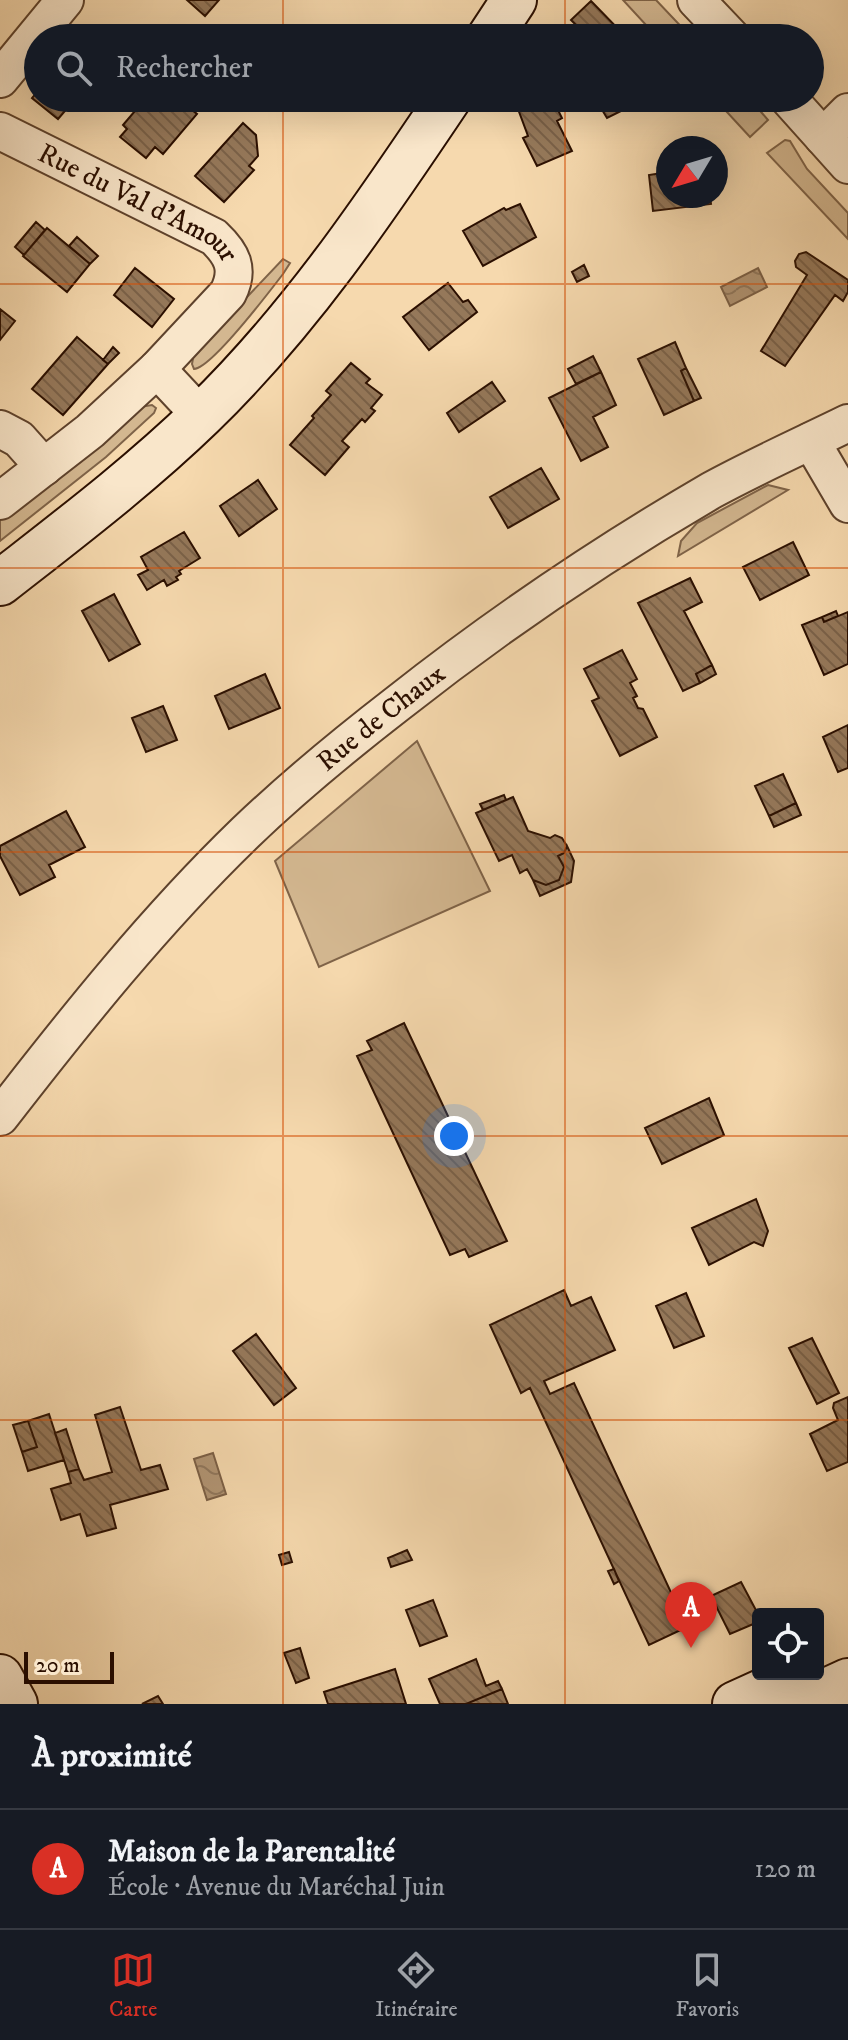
<!DOCTYPE html>
<html lang="fr">
<head>
<meta charset="utf-8">
<style>
  body { margin:0; font-family:"IM FELL DW Pica",serif; background:#20242c; color:#f1f3f6 }
  .controls { position:absolute; right:24px; bottom:24px; display:grid; overflow:hidden; border-radius:8px; box-shadow:0 8px 32px #0002 }
  .controls button { width:72px; height:72px; display:grid; place-items:center; padding:0; border:0; border-bottom:2px solid #363941; background:#171b24; color:#f1f3f6; font:40px sans-serif }
  .compass { position:absolute; left:656px; top:136px; width:72px; height:72px; border-radius:50%; background:#171b24; box-shadow:0 8px 32px #0002; rotate:232deg }
  .scale { position:absolute; left:24px; bottom:20px; width:90px; box-sizing:border-box; padding-left:8px; border:4px solid #2b0f00; border-top:0; font-size:22px; line-height:28px; white-space:nowrap; color:#2b0f00; -webkit-text-stroke:6px #f9e6ca; paint-order:stroke }
  .you { position:absolute; left:454px; top:1136px; width:28px; height:28px; margin:-20px; border:6px solid #fff; border-radius:50%; background:#1a73e8; box-shadow:0 0 0 12px #1a73e833 }
  .badge { display:grid; place-items:center; width:52px; height:52px; border-radius:50%; background:#d93025; color:#fff; font-size:26px; font-weight:700 }
  .pin { position:absolute; translate:-50% -66px; filter:drop-shadow(0 2px 4px #0008) }
  .pin::after { content:''; position:absolute; top:42px; width:28px; height:24px; background:inherit; clip-path:polygon(0 0,100% 0,50% 100%) }
  .list { margin:0; padding:0; list-style:none }
  h2 { display:flex; justify-content:space-between; align-items:center; height:104px; margin:0; padding:0 32px; font-size:34px }
  h2 small { font-size:26px; font-weight:400; color:#9ea1a6 }
  .list li { display:grid; grid-template-columns:52px 1fr auto; gap:24px; align-items:center; box-sizing:border-box; height:120px; padding:0 32px; border-top:2px solid #363941 }
  .list b { display:block; font-size:30px; white-space:nowrap }
  .list p { margin:0; font-size:26px; white-space:nowrap; color:#9ea1a6 }
  .list em { font-size:26px; font-style:normal; color:#9ea1a6 }
  .icon { flex:none; width:44px; height:44px; fill:none; stroke:currentColor; stroke-width:2; stroke-linecap:round; stroke-linejoin:round }
  .map { position:relative; flex:none; width:848px; height:1704px; overflow:hidden }
  .search { position:absolute; background:#171b24; box-shadow:0 8px 32px #0002; left:24px; right:24px; top:24px; height:88px; display:flex; align-items:center; gap:20px; box-sizing:border-box; padding:0 28px; border-radius:44px; color:#9ea1a6; font-size:30px }
  .sheet { height:224px; background:#171b24 }
  nav { display:flex; justify-content:space-around; align-items:center; box-sizing:border-box; height:112px; border-top:2px solid #363941; background:#171b24; font-size:22px; color:#9ea1a6 }
  nav a { display:grid; justify-items:center; gap:4px }
  nav .on { color:#d93025 }
  .map>svg:first-child { display:block }
  .green { fill:#d3b790; stroke:#7f6348; stroke-width:2 }
  .water { fill:url(#water-waves); stroke:#7b5f45; stroke-width:2 }
  .building { fill:url(#building-back-hatch); stroke:#2b0f00; stroke-width:2 }
  .lines { fill:none; stroke-linecap:round; stroke-linejoin:round }
  .street-casing { stroke:#5e422c; stroke-width:40 }
  .secondary-casing { stroke:#2b0f00; stroke-width:48 }
  .street { stroke:#f9e6ca; stroke-width:36 }
  .secondary { stroke:#f9e6ca; stroke-width:44 }
  .grid { fill:none; stroke:#d5520b; stroke-width:2; stroke-opacity:0.55 }
  .labels { text-anchor:middle; dominant-baseline:central; stroke-width:8; stroke-linejoin:round; paint-order:stroke }
  .street-label { font-size:28px; fill:#2b0f00; stroke:#f9e6ca }
</style>
</head>
<body>
<div class="map">
<svg width="848" height="1704" viewBox="0 0 848 1704">
  <defs>
    <pattern id="water-waves" width="16" height="10" patternUnits="userSpaceOnUse" patternTransform="scale(2)"><rect width="16" height="10" fill="#b19473"/><path d="M0 5q4-4 8 0t8 0" fill="none" stroke="#90775c"/></pattern>
    <pattern id="building-back-hatch" width="6" height="6" patternUnits="userSpaceOnUse" patternTransform="scale(2)"><rect width="6" height="6" fill="#95785a"/><path d="M-1 5l2 2M0 0l6 6M5-1l2 2" fill="none" stroke="#7a6148"/></pattern>
  </defs>
  <rect width="100%" height="100%" fill="#f6d9ae"/>
  <filter id="stains"><feTurbulence type="fractalNoise" baseFrequency=".0025" numOctaves="4"/><feColorMatrix values="0 0 0 0 .2 0 0 0 0 .09 0 0 0 0 .02 0 0 0 .5 -.17"/></filter>
  <radialGradient id="worn" r=".72"><stop offset=".6" stop-color="#630" stop-opacity="0"/><stop offset="1" stop-color="#630" stop-opacity=".3"/></radialGradient>
  <path class="green" d="M623,0H656L692,38H658Z
    M714,98H749L768,120L750,137Z
    M785,140L790,141L807,169L848,213V239L767,153Z
    M283,259L290,263L283,274C269,292 212,368 194,369L192,364L194,353Z
    M152,405L156,408L154,413L106,457L0,541V517L140,407Z
    M768,485L788,490L678,556L681,541L697,523Z
    M417,741L490,891L319,967L275,861Z"/>
  <path class="water" d="M758,268L767,287L730,306L721,287Z
    M213,1453L226,1494L207,1500L194,1459Z"/>
  <path class="building" d="M187,0H219L205,16Z
    M591,1L627,38H589L571,20Z
    M38,91V98H76L58,119L32,98Z
    M146,98H177L197,114L163,154L155,147L146,158L120,137L127,129L123,125Z
    M541,98L545,104L553,100L562,118L557,121L572,151L537,166L523,138L528,136L518,109Z
    M595,98H619L625,109L607,118Z
    M243,123L256,135L258,156L249,166L254,170L224,202L195,176Z
    M668,172V196H710L711,204L653,211L649,175Z
    M520,204L536,237L483,266L463,231L504,208L506,210Z
    M36,222L45,230L24,255L15,247Z
    M47,228L90,264L67,292L23,256Z
    M77,237L98,256L90,264L69,246Z
    M806,252L848,280V292L843,301L835,295L785,366L761,351L807,275L796,267L795,261L799,254Z
    M584,265L589,276L577,282L572,272Z
    M135,268L174,299L152,327L114,295Z
    M448,283L463,302L468,300L477,312L429,350L403,317Z
    M0,309L15,321L0,340Z
    M77,337L108,364L63,415L32,389Z
    M675,342L686,368L681,371L694,401L664,415L638,359Z
    M113,347L119,353L108,364L103,360Z
    M593,356L601,372L576,384L568,369Z
    M351,363L370,379L366,383L382,395L371,408L375,411L365,422L362,419L342,441L349,447L325,475L290,445L314,418L312,416L331,395L326,391Z
    M686,368L701,398L694,401L681,371Z
    M601,372L616,405L593,417L608,447L581,461L549,398Z
    M492,382L505,401L459,432L447,413Z
    M541,468L559,499L508,528L490,497Z
    M258,480L277,509L239,536L220,506Z
    M184,532L200,558L179,571L181,574L176,577L178,580L167,586L164,580L147,590L138,575L148,570L141,557Z
    M793,542L809,575L760,600L743,567Z
    M690,578L702,602L684,611L712,665L696,674L700,683L683,691L638,603Z
    M114,594L140,644L109,661L82,611Z
    M836,611L838,616L824,622L822,617Z
    M848,612V664L824,675L802,625L822,617L824,622Z
    M622,650L637,679L630,683L637,696L633,698L638,708L643,709L657,737L620,756L592,701L599,698L584,669Z
    M712,665L716,674L700,683L696,674Z
    M265,674L280,708L229,729L215,696Z
    M163,706L177,740L146,752L132,718Z
    M848,725V768L838,772L823,737Z
    M783,774L796,803L769,816L755,786Z
    M504,795L506,800L483,810L480,804Z
    M513,797L528,831L550,838L555,835L562,838L567,846L564,853L558,856L564,867L559,880L546,885L533,880L527,869L520,873L512,855L499,861L476,813Z
    M796,803L801,815L774,827L769,816Z
    M66,811L85,847L49,865L55,877L20,895L0,856V846Z
    M567,846L574,861L571,882L540,896L533,880L546,885L559,880L564,867L558,856L564,853Z
    M404,1023L507,1241L469,1257L465,1249L450,1255L357,1056L372,1050L367,1041Z
    M709,1098L724,1135L662,1164L645,1128Z
    M756,1199L768,1231L763,1246L754,1242L709,1265L692,1228Z
    M564,1290L571,1306L591,1297L615,1350L544,1381L550,1394L574,1383L687,1627L649,1645L530,1388L521,1393L490,1325Z
    M686,1293L704,1336L674,1348L656,1306Z
    M256,1334L296,1388L274,1405L233,1351Z
    M812,1338L839,1393L817,1404L789,1348Z
    M848,1397V1462L827,1471L810,1434L838,1420L833,1408L834,1403Z
    M120,1407L141,1470L160,1465L168,1489L110,1505L116,1528L87,1536L80,1514L61,1520L51,1489L71,1483L68,1472L79,1469L84,1480L112,1472L95,1415Z
    M49,1414L64,1460L28,1471L22,1452L37,1447L28,1421Z
    M28,1421L37,1447L22,1452L13,1425Z
    M66,1429L79,1469L68,1472L55,1433Z
    M407,1550L412,1560L391,1567L388,1558Z
    M289,1552L292,1562L282,1565L279,1555Z
    M614,1569L619,1581L614,1584L608,1571Z
    M741,1582L758,1614V1622L730,1634L711,1596Z
    M433,1600L447,1636L420,1646L406,1610Z
    M300,1648L309,1678L296,1683L284,1653Z
    M476,1659L486,1686L498,1681L502,1689L466,1704H440L429,1679Z
    M395,1669L406,1704H328L324,1692Z
    M502,1689L508,1704H466Z
    M158,1696L163,1704H142Z"/>
  <g class="lines">
    <defs>
      <g id="street">
        <path d="M696,0L732,38"/>
        <path d="M0,79L65,0"/>
        <path d="M788,98L848,165"/>
        <path id="s1" d="M0,131L214,237C232,254 240,269 228,293L157,369L201,416"/>
        <path d="M823,137L848,112"/>
        <path d="M0,429L19,439L44,467"/>
        <path d="M811,441L848,504"/>
        <path d="M0,501L90,431L157,369"/>
        <path id="s2" d="M0,1117C76,1019 155,920 245,833C293,787 344,745 397,704C497,625 602,554 712,490C756,466 803,445 848,423"/>
      </g>
      <path id="secondary" d="M489,38L514,0
        M0,583C69,529 139,476 202,415C299,321 374,210 449,98
        M0,1677L15,1704
        M735,1704L801,1674
        M798,1704L848,1681"/>
    </defs>
    <use href="#street" class="street-casing"/>
    <use href="#secondary" class="secondary-casing"/>
    <use href="#street" class="street"/>
    <use href="#secondary" class="secondary"/>
  </g>
  <path class="grid" d="M283,0V38M565,0V38M283,98V1704M565,98V1704M0,284H848M0,568H848M0,852H848M0,1136H848M0,1420H848"/>
  <g class="labels">
    <g class="street-label">
      <text stroke="none"><textPath href="#s1" startOffset="156">Rue du Val d'Amour</textPath></text>
      <text stroke="none"><textPath href="#s2" startOffset="554">Rue de Chaux</textPath></text>
    </g>
  </g>
  <rect width="100%" height="100%" filter="url(#stains)"/>
  <rect width="100%" height="100%" fill="url(#worn)"/>
</svg>
<div class="controls">
<button><svg class="icon" aria-label="locate" viewBox="0 0 24 24"><circle cx="12" cy="12" r="6"/><path d="M12 2v4M12 18v4M2 12h4M18 12h4"/></svg></button>
</div>
<svg class="compass" viewBox="-18 -18 36 36"><path d="M0-13l5 13h-10z" fill="#e53935"/><path d="M0 13l5-13h-10z" fill="#9ea1a6"/></svg>
<div class="scale">20 m</div>
<div class="you"></div>
<div class="pin badge" style="left:691px;top:1648px">A</div>
<div class="search"><svg class="icon" aria-label="search" viewBox="0 0 24 24"><circle cx="10" cy="10" r="6"/><path d="M15 15l6 6"/></svg>Rechercher</div>
</div>
<section class="sheet">
<h2>À proximité<small></small></h2>
<ul class="list">
<li><span class="badge">A</span><div><b>Maison de la Parentalité</b><p>École · Avenue du Maréchal Juin</p></div><em>120 m</em></li>
</ul>
</section>
<nav>
<a class="on"><svg class="icon" aria-label="map" viewBox="0 0 24 24"><path d="M3 6l6-2 6 2 6-2v14l-6 2-6-2-6 2zM9 4v14M15 6v14"/></svg>Carte</a>
<a><svg class="icon" aria-label="directions" viewBox="0 0 24 24"><path d="M12 3l9 9-9 9-9-9zM9 14v-3h6M13 9l2 2-2 2"/></svg>Itinéraire</a>
<a><svg class="icon" aria-label="saved" viewBox="0 0 24 24"><path d="M7 4h10v16l-5-4-5 4z"/></svg>Favoris</a>
</nav>
</body>
</html>
